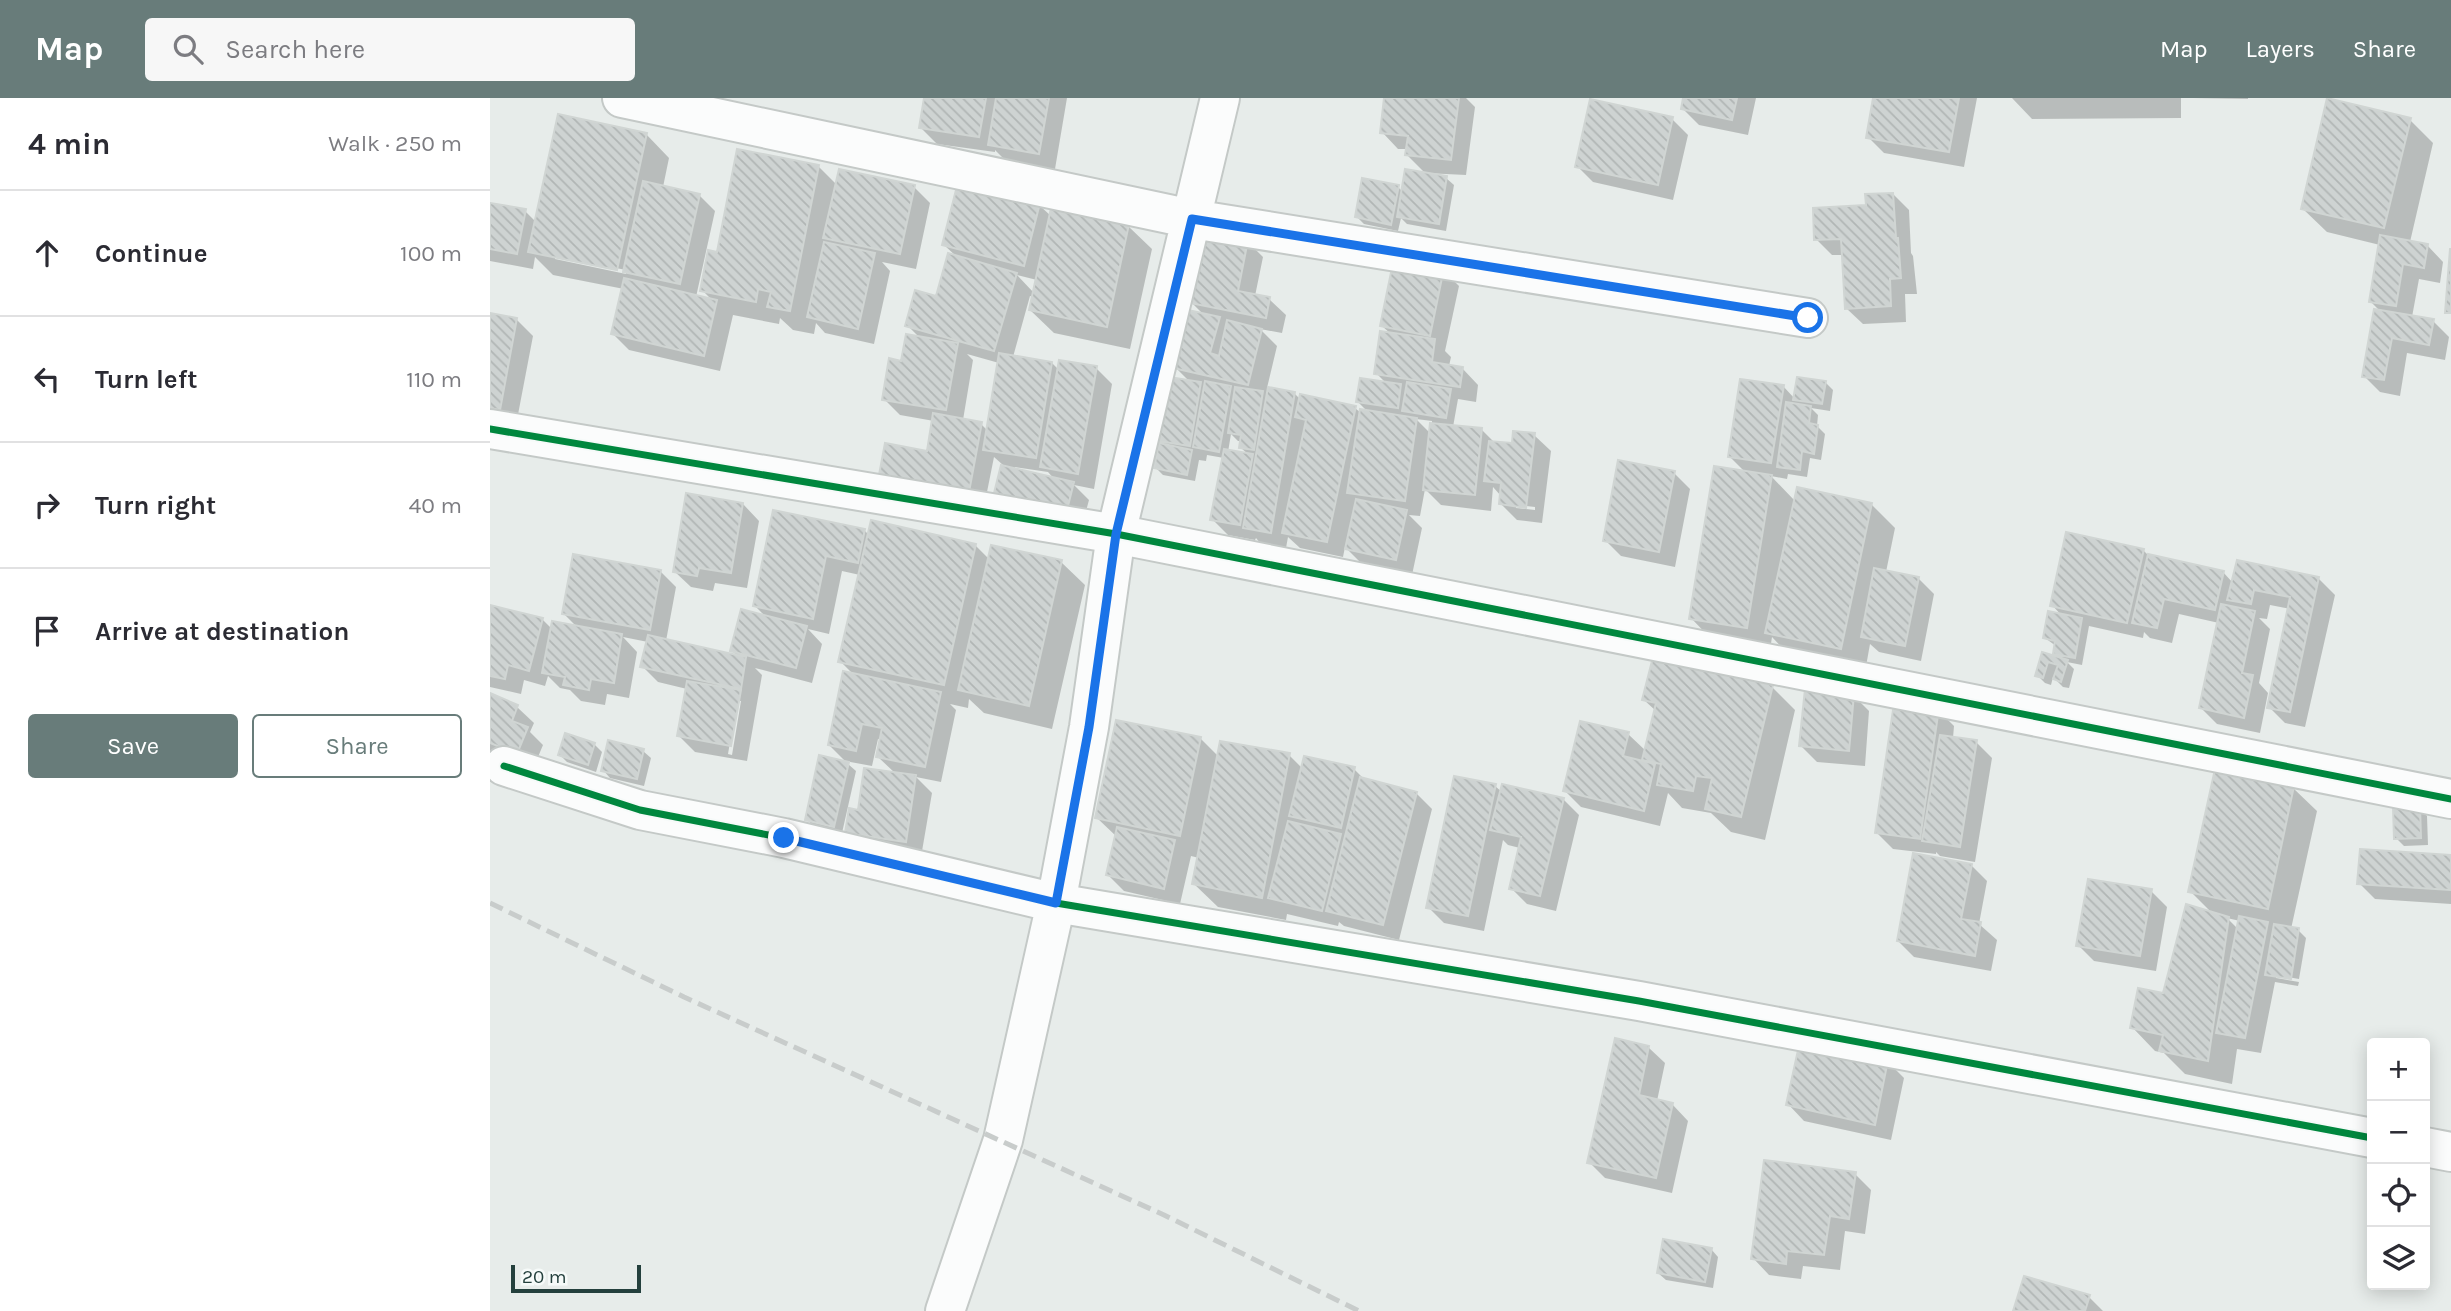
<!DOCTYPE html>
<html lang="en">
<head>
<meta charset="utf-8">
<style>
  body { margin:0; font-family:Karla,sans-serif; background:#f7f7f7; color:#2b2b33 }
  .controls { position:absolute; right:21px; bottom:21px; display:grid; overflow:hidden; border-radius:7px; box-shadow:0 4px 18px #0003 }
  .controls button { width:63px; height:63px; display:grid; place-items:center; padding:0; border:0; border-bottom:2px solid #e1e1e2; background:#fff; color:#2b2b33; font:35px sans-serif }
  .scale { position:absolute; left:21px; bottom:18px; width:130px; box-sizing:border-box; padding-left:7px; border:4px solid #24403d; border-top:0; font-size:19px; line-height:24px; white-space:nowrap; color:#24403d; -webkit-text-stroke:5px #f6faf9; paint-order:stroke }
  .stop { position:absolute; width:21px; height:21px; margin:-16px; border:5px solid #1a73e8; border-radius:50%; background:#fff }
  .stop.end { background:#1a73e8; border-color:#fff; box-shadow:0 2px 7px #0008 }
  .list { margin:0; padding:0; list-style:none }
  h2 { display:flex; justify-content:space-between; align-items:center; height:91px; margin:0; padding:0 28px; font-size:30px }
  h2 small { font-size:23px; font-weight:400; color:#7c7c81 }
  .list li { display:grid; grid-template-columns:46px 1fr auto; gap:21px; align-items:center; box-sizing:border-box; height:126px; padding:0 28px; border-top:2px solid #e1e1e2 }
  .list b { display:block; font-size:26px; white-space:nowrap }
  .list em { font-size:23px; font-style:normal; color:#7c7c81 }
  .actions { display:flex; gap:14px; padding:21px 28px }
  .actions a { flex:1; padding:16px 0; border:2px solid #687c7a; border-radius:7px; text-align:center; font-size:24px; color:#687c7a }
  .actions .main { background:#687c7a; color:#fff }
  .icon { flex:none; width:38px; height:38px; fill:none; stroke:currentColor; stroke-width:2; stroke-linecap:round; stroke-linejoin:round }
  .map { position:relative; flex:none; width:1961px; height:1213px; overflow:hidden }
  header { display:flex; align-items:center; gap:42px; box-sizing:border-box; height:98px; padding:0 35px; background:#687c7a; color:#fff }
  header strong { font-size:33px }
  nav { display:flex; gap:38px; margin-inline-start:auto; font-size:24px }
  .search { width:490px; height:63px; background:#f7f7f7; display:flex; align-items:center; gap:18px; box-sizing:border-box; padding:0 24px; border-radius:7px; color:#7c7c81; font-size:26px }
  main { display:flex }
  aside { flex:1; background:#fff }
  .map>svg:first-child { display:block }
  .shadow { fill:#0003; fill-rule:evenodd }
  .building { fill:url(#building-back-hatch); stroke:#d0d5d3; stroke-width:2 }
  .lines { fill:none; stroke-linecap:round; stroke-linejoin:round }
  .street-casing { stroke:#c4c9c7; stroke-width:42 }
  .street { stroke:#fbfcfc; stroke-width:38 }
  .rail { stroke:#c8cccb; stroke-width:5; stroke-dasharray:14 7; stroke-linecap:butt }
  .cycleway-casing { stroke:#f6faf9; stroke-width:11 }
  .cycleway { stroke:#00873e; stroke-width:7 }
  .route { stroke:#1a73e8; stroke-width:9 }
</style>
</head>
<body>
<header>
<strong>Map</strong>
<div class="search"><svg class="icon" aria-label="search" viewBox="0 0 24 24"><circle cx="10" cy="10" r="6"/><path d="M15 15l6 6"/></svg>Search here</div>
<nav><a>Map</a><a>Layers</a><a>Share</a></nav>
</header>
<main>
<aside>
<h2>4 min<small>Walk · 250 m</small></h2>
<ul class="list">
<li><svg class="icon" aria-label="ahead" viewBox="0 0 24 24"><path d="M12 20V5M6 11l6-6 6 6"/></svg><div><b>Continue</b></div><em>100 m</em></li>
<li><svg class="icon" aria-label="left" viewBox="0 0 24 24"><path d="M17 20v-9H6M10 6l-5 5 5 5"/></svg><div><b>Turn left</b></div><em>110 m</em></li>
<li><svg class="icon" aria-label="right" viewBox="0 0 24 24"><path d="M7 20v-9h11M14 6l5 5-5 5"/></svg><div><b>Turn right</b></div><em>40 m</em></li>
<li><svg class="icon" aria-label="arrive" viewBox="0 0 24 24"><path d="M6 21V4h12l-3 4 3 4H6"/></svg><div><b>Arrive at destination</b></div></li>
</ul>
<div class="actions"><a class="main">Save</a><a>Share</a></div>
</aside>
<div class="map">
<svg width="1961" height="1213" viewBox="0 0 1961 1213">
  <defs>
    <pattern id="building-back-hatch" width="6" height="6" patternUnits="userSpaceOnUse" patternTransform="scale(1.75)"><rect width="6" height="6" fill="#ced3d2"/><path d="M-1 5l2 2M0 0l6 6M5-1l2 2" fill="none" stroke="#b1b6b5"/></pattern>
  </defs>
  <rect width="100%" height="100%" fill="#e7ecea"/>
  <path class="shadow" d="M435,0H577L565,71L516,63L505,52V54L447,46L431,30Z
    M896,0H976L985,9L976,77L935,75L917,57L918,51H908L892,34Z
    M1195,0H1266L1258,37L1209,27L1193,11Z
    M1385,0H1487L1474,69L1394,55L1378,39Z
    M1522,0H1691V20L1542,21Z
    M1703,0H1758V1Z
    M1182,21L1198,37L1183,102L1103,84L1087,68Z
    M1920,22L1943,45L1920,144L1937,147L1953,164L1950,185L1929,181L1922,219L1943,223L1959,239L1955,262L1917,255L1910,298L1890,294L1874,278L1891,214L1880,203L1890,147L1837,134L1813,111Z
    M156,36L179,60L173,89L209,97L225,113L206,199L222,202L212,192L228,156L328,68L347,87L424,89L440,105L426,171L392,164L400,173L384,246L335,235L326,225L324,236L303,232L290,220L289,226L243,217L230,273L139,252L123,236L134,191L63,177L45,159L43,171L0,163V106L35,113L46,124ZM65,158L136,172V176L65,161Z
    M956,80L964,87L956,133L917,126L911,120L908,133L874,126L867,119L908,89L913,94Z
    M1403,96L1419,112L1421,155L1423,158L1427,196H1415L1416,224L1373,226L1356,210L1354,157H1342L1326,141Z
    M549,107L561,118L638,128L662,151L640,251L564,235L540,212L543,199L540,198L523,259L562,265L569,272L606,270L622,286L604,391L584,387L599,402L592,428L522,411L506,395L513,367L504,359L494,409L438,355L444,323L410,317L394,301L413,265L430,240L417,227L447,200L467,159L454,147ZM527,177L547,182L544,195ZM477,256L509,265L498,333L491,326L473,322L483,262ZM525,369L558,374L565,382L524,372Z
    M757,143L773,159L765,198L779,201L796,217L792,235L770,231L787,248L777,290L804,295L810,301L865,310L871,315H879L868,304L896,285L886,275L901,236L892,228L953,172L969,188L955,253L961,259L959,268L972,270L988,287L986,304L968,301L963,329L991,331L1005,345L1023,347L1044,337L1061,353L1052,425L1027,422L1011,406V398L1003,389L1001,413L951,407L935,391L930,418L919,417L932,430L922,477L873,467L855,449L853,459L810,450L798,439L796,450L771,446L766,440L765,442L738,437L722,421L734,360L717,357L716,363L709,362L705,383L673,377L666,370L676,349L670,342L700,284L685,269L714,217L702,205ZM926,321L942,323L941,336ZM741,336L748,343H752L751,350L759,357L738,354ZM1026,407L1045,409V412L1026,410Z
    M0,217L27,222L43,238L26,327L0,322Z
    M1335,284L1343,292L1340,313L1321,310L1328,317L1327,328L1335,336L1331,362L1320,360L1317,379L1298,376L1297,381L1281,378L1305,403L1382,407L1405,430L1396,474L1428,480L1444,496L1431,563L1389,554L1380,546L1375,574L1300,558L1282,539L1280,552L1224,544L1201,520L1256,375L1239,358L1293,288L1305,301Z
    M1184,375L1200,391L1185,469L1131,458L1115,442Z
    M253,406L269,423L257,490L225,485L223,493L201,489L184,473Z
    M285,414L374,432L379,437L486,448L499,461L571,464L595,487L562,631L494,615L479,601L478,610L460,606L466,612L451,684L426,679L442,695L431,759L373,750L357,734L370,714L406,676L388,659L392,642L388,641L382,668L355,663L339,647L365,578L350,563L370,477L352,473L339,536L318,531L332,546L322,585L265,570L272,577L257,663L205,654L189,638L197,591L168,584L152,568L158,544L133,539L147,554L139,600L117,596L115,607L91,603L80,592L70,590L58,578L55,588L34,582L31,596L0,589V509L52,521L62,531L88,530L74,516L170,473L186,489L176,543L249,559L242,553L277,520L265,508ZM247,603H251L242,657L238,656Z
    M1653,452L1659,458L1733,474L1743,485L1829,481L1845,497L1815,629L1795,625L1779,609L1800,511L1780,507L1777,521L1769,520L1780,531L1769,585L1778,595L1770,635L1727,626L1711,610L1729,525L1689,516L1682,545L1660,540L1654,534L1653,540L1599,528L1592,567L1577,564L1584,571L1579,590L1573,589L1563,579L1561,587L1555,585L1547,577L1553,556L1571,561L1565,555L1566,548L1555,540L1572,518L1562,507Z
    M1282,589L1305,612L1275,742L1241,734L1221,715L1192,710L1178,695L1170,728L1091,709L1075,693L1138,636L1156,653L1166,613L1154,602Z
    M0,597L27,609L44,625L40,634L53,647L43,671L0,653Z
    M1363,597L1379,613L1375,668L1327,664L1311,648Z
    M1448,612L1464,628L1463,640L1486,644L1502,660L1485,764L1450,758L1446,754V756L1403,751L1387,735Z
    M710,640L729,659L799,657L813,671H864L876,683L926,695L942,711L909,842L854,828L849,824L848,828L797,816L796,822L728,809L704,786L709,760L701,758L690,806L634,793L618,777L627,739L607,720Z
    M104,646L112,654L106,674L77,664L70,657Z
    M153,653L161,660L154,688L120,680L113,672Z
    M358,666L366,673L352,735L324,729L317,721Z
    M1005,688L1012,694L1073,701L1089,717L1066,813L1037,806L1021,790L1030,750L1018,747L1013,742L994,833L954,825L938,809Z
    M1803,690L1827,713L1801,831L1808,832L1816,840L1809,881L1786,877V880L1809,884L1808,888L1785,884L1771,955L1747,951L1742,986L1695,976L1674,955L1665,953L1642,929L1675,897L1724,817L1700,793ZM1737,820L1750,823L1748,831Z
    M1930,710L1937,718L1938,747L1914,748L1906,740Z
    M1961,759V806L1885,801L1869,785Z
    M1481,767L1497,783L1489,826L1507,842L1501,873L1424,859L1408,843Z
    M1661,793L1677,809L1666,873L1604,863L1588,847Z
    M1158,949L1175,965L1167,1003L1182,1006L1198,1023L1182,1095L1115,1080L1099,1064Z
    M1398,964L1414,980L1401,1042L1314,1023L1298,1006Z
    M1365,1076L1381,1092L1375,1136L1355,1133L1350,1172L1313,1168L1311,1181L1279,1177L1263,1160Z
    M1221,1151L1228,1159L1223,1190L1176,1182L1168,1175Z
    M1599,1199L1613,1213H1525Z"/>
  <path class="building" d="M434,0H496L489,39L429,30Z
    M506,0H559L549,56L498,47Z
    M894,0H969L961,62L915,57L918,38L890,35Z
    M1193,0H1247L1242,22L1191,11Z
    M1383,0H1469L1459,54L1376,40Z
    M1837,0L1921,20L1894,130L1811,111Z
    M1100,1L1183,19L1168,87L1085,69Z
    M68,16L157,35L127,172L38,154Z
    M247,51L329,67L300,213L277,209L281,194L268,191L266,204L210,193L218,152L227,154Z
    M349,71L425,87L410,156L333,140Z
    M915,71L957,78L949,126L907,119Z
    M872,80L909,87L901,127L865,119Z
    M153,83L210,96L190,186L133,174Z
    M468,84L550,105L534,168L452,147Z
    M1403,95L1406,140H1408L1411,180L1400,181L1401,208L1355,211L1351,141L1324,142L1323,110L1376,107L1375,96Z
    M0,105L36,111L27,156L0,151Z
    M561,110L639,126L617,229L539,212Z
    M714,133L758,142L748,193L780,199L776,220L700,205Z
    M1890,137L1938,146L1934,170L1913,166L1906,208L1879,204Z
    M334,144L385,155L368,231L317,219Z
    M1960,151H1961V215H1955Z
    M458,155L527,175L504,253L415,228L425,192L446,198Z
    M904,160L954,170L940,238L890,228Z
    M134,180L227,202L214,258L121,236Z
    M1884,211L1944,221L1939,247L1902,240L1894,282L1872,279Z
    M698,212L730,219L720,255L729,258L737,222L772,231L758,287L683,270Z
    M0,215L27,220L10,312L0,310Z
    M890,233L945,241L942,264L973,269L970,289L884,276Z
    M416,236L468,245L456,312L392,302L399,260L411,263Z
    M509,255L562,264L546,360L493,352Z
    M569,262L607,268L588,376L550,369Z
    M679,279L711,284L700,348L668,343Z
    M1307,279L1336,283L1332,306L1303,302Z
    M870,280L911,286L908,310L866,304Z
    M1250,281L1294,287L1281,365L1238,359Z
    M715,283L741,288L729,354L703,349Z
    M917,284L961,291L956,320L912,313Z
    M745,289L773,293L764,352L749,350L751,337L738,335Z
    M778,289L805,294L781,435L753,430Z
    M810,296L866,308L837,444L792,435L816,322L805,319Z
    M1296,304L1321,308L1319,325L1328,327L1324,356L1312,353L1310,372L1287,369Z
    M870,311L927,320L915,403L857,395Z
    M443,315L492,324L479,394L389,377L395,345L437,353Z
    M940,325L992,330L985,397L933,392Z
    M1023,333L1045,335L1036,410L1009,406L1011,385L994,383L999,343L1022,345Z
    M669,345L702,352L697,377L664,370Z
    M734,351L763,356L750,427L720,422Z
    M1128,362L1185,373L1169,454L1113,443Z
    M511,367L584,384L577,412L504,395Z
    M1224,368L1282,377L1257,530L1199,521Z
    M1307,389L1382,405L1351,551L1275,535Z
    M196,395L253,405L241,475L209,470L207,478L183,474Z
    M866,401L917,412L906,462L855,451Z
    M283,412L375,431L368,465L336,458L323,521L263,508Z
    M381,422L486,446L454,587L348,564Z
    M1576,434L1654,451L1637,525L1560,508Z
    M501,447L572,462L539,608L468,592Z
    M83,456L171,472L160,532L72,516Z
    M1658,456L1734,473L1725,512L1674,501L1667,530L1642,525Z
    M1747,462L1829,479L1800,614L1777,610L1800,499L1764,492L1761,506L1737,502Z
    M1384,470L1429,479L1415,548L1371,539Z
    M1731,506L1765,513L1752,575L1763,577L1754,620L1709,610Z
    M0,507L53,520L39,573L18,567L15,581L0,578Z
    M251,511L317,528L306,570L240,553Z
    M1558,513L1592,520L1585,560L1563,556L1565,543L1553,540Z
    M62,523L132,536L124,585L101,581L99,592L73,587L75,579L52,575Z
    M158,537L256,559L251,591L150,569Z
    M1552,554L1578,562L1571,584L1563,581L1568,567L1558,564L1553,580L1545,578Z
    M1163,559L1283,587L1251,719L1215,711L1222,680L1206,678L1203,693L1167,687L1171,666L1152,662L1166,605L1152,602Z
    M353,573L451,594L435,669L386,659L392,630L372,626L366,653L338,647Z
    M197,583L251,592L241,648L187,638Z
    M1315,591L1364,596L1359,653L1309,648Z
    M0,595L28,607L22,623L38,629L27,656L0,645Z
    M1404,605L1449,610L1430,741L1385,735Z
    M626,622L711,639L690,738L605,720Z
    M1090,623L1139,634L1133,658L1165,666L1154,713L1073,693Z
    M75,635L105,645L98,667L68,657Z
    M1450,637L1487,642L1470,749L1432,743Z
    M118,642L154,651L147,681L111,673Z
    M730,643L800,655L772,800L702,786Z
    M329,657L359,664L344,729L315,722Z
    M814,658L865,669L851,730L799,718Z
    M374,670L426,677L416,744L355,735L359,710L368,712Z
    M1725,671L1804,688L1778,811L1698,794Z
    M964,678L1006,686L978,818L936,810Z
    M870,679L927,694L893,827L836,813Z
    M1012,686L1074,700L1050,798L1019,791L1031,739L1000,732Z
    M1930,708L1931,740L1904,741L1903,709Z
    M798,723L851,736L832,813L778,800Z
    M627,729L685,742L674,791L616,777Z
    M1870,751L1961,757V792L1867,786Z
    M1423,755L1482,766L1471,821L1491,824L1485,858L1407,843Z
    M1598,781L1662,791L1650,858L1586,848Z
    M1696,806L1739,819L1718,963L1669,953L1673,937L1640,930L1648,890L1673,895Z
    M1749,818L1778,824L1755,940L1726,935Z
    M1784,826L1809,830L1801,881L1775,877Z
    M1125,940L1159,948L1149,997L1183,1005L1166,1080L1097,1065Z
    M1310,943L1398,962L1385,1027L1296,1007Z
    M1274,1062L1366,1074L1359,1121L1340,1118L1334,1157L1297,1153L1296,1166L1261,1161Z
    M1173,1141L1222,1150L1215,1184L1167,1175Z
    M1534,1178L1600,1197L1595,1213H1523Z"/>
  <g class="lines">
    <defs>
      <path id="street" d="M132,0L702,121L1318,220
        M0,331L626,436L1961,701
        M14,668L150,712L294,740L566,805L1149,903L1882,1040
        M1935,1049L1961,1054
        M455,1213L513,1042L566,805L599,629L626,436L730,0"/>
    </defs>
    <use href="#street" class="street-casing"/>
    <use href="#street" class="street"/>
    <path class="rail" d="M0,805L194,899L674,1117L869,1213"/>
    <defs>
      <path id="cycleway" d="M0,331L626,436L1961,701
        M14,668L150,712L294,740L566,805L1149,903L1882,1040"/>
    </defs>
    <use href="#cycleway" class="cycleway-casing"/>
    <use href="#cycleway" class="cycleway"/>
  </g>
  <g class="lines">
    <path class="route" d="M294,740L566,805L599,629L626,436L702,121L1318,220"/>
  </g>
</svg>
<div class="controls">
<button>+</button>
<button>−</button>
<button><svg class="icon" aria-label="locate" viewBox="0 0 24 24"><circle cx="12" cy="12" r="6"/><path d="M12 2v4M12 18v4M2 12h4M18 12h4"/></svg></button>
<button><svg class="icon" aria-label="layers" viewBox="0 0 24 24"><path d="M12 4l9 5-9 5-9-5zM3 14l9 5 9-5"/></svg></button>
</div>
<div class="scale">20 m</div>
<div class="stop" style="left:1318px;top:220px"></div>
<div class="stop end" style="left:294px;top:740px"></div>
</div>
</main>
</body>
</html>
